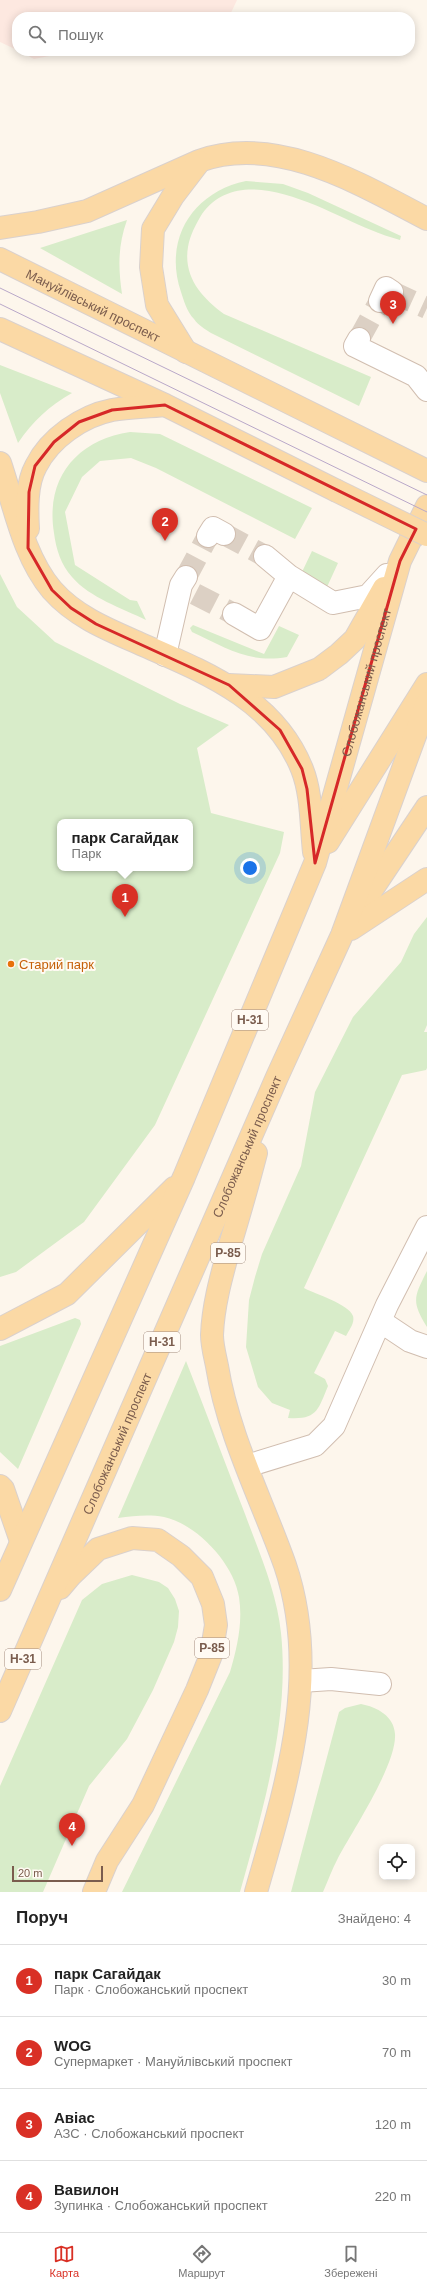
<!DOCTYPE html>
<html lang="uk">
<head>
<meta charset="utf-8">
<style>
  body { margin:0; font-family:Helvetica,sans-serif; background:#f6f6f6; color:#222 }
  .controls { position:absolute; right:12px; bottom:12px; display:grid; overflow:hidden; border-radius:8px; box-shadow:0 2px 10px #0003 }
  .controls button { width:36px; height:36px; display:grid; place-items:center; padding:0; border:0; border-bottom:1px solid #e0e0e0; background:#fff; color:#222; font:20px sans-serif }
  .scale { position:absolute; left:12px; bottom:10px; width:91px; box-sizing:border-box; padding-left:4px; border:2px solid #7a5c4d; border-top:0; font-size:11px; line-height:14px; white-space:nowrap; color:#7a5c4d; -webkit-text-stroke:3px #fffaf3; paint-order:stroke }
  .you { position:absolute; left:250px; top:868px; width:14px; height:14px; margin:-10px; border:3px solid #fff; border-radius:50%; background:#1a73e8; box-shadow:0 0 0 6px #1a73e833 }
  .badge { display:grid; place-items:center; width:26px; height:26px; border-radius:50%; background:#d93025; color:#fff; font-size:13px; font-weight:700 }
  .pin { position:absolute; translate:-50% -33px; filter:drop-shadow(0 1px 2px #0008) }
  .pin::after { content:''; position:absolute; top:21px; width:14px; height:12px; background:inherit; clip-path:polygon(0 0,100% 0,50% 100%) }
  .popup { position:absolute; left:57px; top:819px; width:136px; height:52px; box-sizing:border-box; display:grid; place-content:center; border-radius:8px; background:#fff; filter:drop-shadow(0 1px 3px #0005); font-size:13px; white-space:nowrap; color:#767676 }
  .popup b { font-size:15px; color:#222 }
  .popup::after { content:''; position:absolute; left:50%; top:100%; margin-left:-8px; border:8px solid transparent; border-top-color:#fff }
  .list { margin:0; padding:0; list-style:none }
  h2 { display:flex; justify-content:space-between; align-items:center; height:52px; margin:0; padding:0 16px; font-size:17px }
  h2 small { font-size:13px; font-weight:400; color:#767676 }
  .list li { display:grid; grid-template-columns:26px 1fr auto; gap:12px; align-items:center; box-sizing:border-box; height:72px; padding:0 16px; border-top:1px solid #e0e0e0 }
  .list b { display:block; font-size:15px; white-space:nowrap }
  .list p { margin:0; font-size:13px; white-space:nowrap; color:#767676 }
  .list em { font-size:13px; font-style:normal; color:#767676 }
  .icon { flex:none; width:22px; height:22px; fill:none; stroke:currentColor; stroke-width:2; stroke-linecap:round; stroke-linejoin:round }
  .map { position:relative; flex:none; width:427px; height:1892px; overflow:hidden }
  .search { position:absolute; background:#fff; box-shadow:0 2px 10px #0003; left:12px; right:12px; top:12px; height:44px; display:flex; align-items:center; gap:10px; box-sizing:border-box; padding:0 14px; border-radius:16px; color:#767676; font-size:15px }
  .sheet { height:340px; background:#fff }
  nav { display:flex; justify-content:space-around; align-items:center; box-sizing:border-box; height:56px; border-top:1px solid #e0e0e0; background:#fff; font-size:11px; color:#767676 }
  nav a { display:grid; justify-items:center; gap:2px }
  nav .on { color:#d93025 }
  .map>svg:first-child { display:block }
  .commercial { fill:#fde8e0 }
  .green { fill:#d8ecc9; fill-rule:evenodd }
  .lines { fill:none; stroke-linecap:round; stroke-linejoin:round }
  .minor-tunnel { stroke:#dcd0c4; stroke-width:22; stroke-dasharray:22 11; stroke-linecap:butt }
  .minor-casing { stroke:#d1beb0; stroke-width:24 }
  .major-casing { stroke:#dad1cd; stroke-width:24 }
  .minor { stroke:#fff; stroke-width:22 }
  .major { stroke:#fbd9a5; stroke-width:22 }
  .tram { stroke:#b9a8c9; stroke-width:1 }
  .major-bridge-casing { stroke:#dad1cd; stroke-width:24; stroke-linecap:butt }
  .major-bridge { stroke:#fbd9a5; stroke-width:22 }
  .marked { fill:none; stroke:#d62828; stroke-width:3; stroke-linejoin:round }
  .food-dot { fill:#e8710a; stroke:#fffaf3; stroke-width:1.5 }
  .labels { text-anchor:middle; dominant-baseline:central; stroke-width:4; stroke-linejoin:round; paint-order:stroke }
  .shield { fill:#fffaf3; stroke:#a28b7f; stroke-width:1 }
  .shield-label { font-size:12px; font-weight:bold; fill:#7a5c4d }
  .street-label { font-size:13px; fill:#7a5c4d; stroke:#fffaf3 }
  .food-label { font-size:13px; fill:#c56008; stroke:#fffaf3; text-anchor:start }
</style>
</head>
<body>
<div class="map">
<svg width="427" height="1892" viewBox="0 0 427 1892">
  <rect width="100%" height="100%" fill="#fdf6ec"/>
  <path class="commercial" d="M0,0H237L229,17H17V50L0,42Z
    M19,51H74L34,59Z"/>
  <path class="green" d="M246,181L283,184L308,193L401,236L400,240C390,237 380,234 371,230C324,211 242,159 202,214C196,224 190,235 188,247C183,277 202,298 224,314L371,377L359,406L211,333C205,329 198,325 194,319C187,312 184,301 181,292C163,239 193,192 246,181Z
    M127,220C118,245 118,267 122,294L40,248Z
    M0,365L72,393C49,406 33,421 18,443L0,393Z
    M130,432L160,434L312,508L295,539L156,468L131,458L100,461L82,477L65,512L75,565L130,600L137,601L146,620C122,608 90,598 72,577C61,565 56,549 54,533C45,478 77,440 130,432Z
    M312,551L338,563L327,587L302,572Z
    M0,574L17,607L55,642L180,704L229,725L197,748L211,813L284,832L280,853L155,1125L84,1222L16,1272L0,1277ZM60,822H190V868H60Z
    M193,625L264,654L279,626L299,635L287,657C249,664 225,647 192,632L190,628Z
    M427,917V1025L424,1032H427V1068L426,1070L402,1075L304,1288C315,1294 349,1304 353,1316C355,1323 349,1330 346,1336L335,1331L314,1373L325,1379L328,1386C318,1410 317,1420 288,1418L290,1410L272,1403L258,1387L246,1347L249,1300L255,1277L262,1254L301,1166L315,1092L353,1017L401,962L414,934Z
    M427,1271V1327C411,1301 414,1297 427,1271Z
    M75,1318L80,1320L81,1324L18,1469L0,1452V1346Z
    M186,1361C206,1412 225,1463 245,1514C259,1552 277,1593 281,1633C290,1720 263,1809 240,1892H122L230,1672C237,1648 243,1623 239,1597C234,1564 197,1524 164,1517C148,1514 134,1516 118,1518Z
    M132,1575L159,1582L168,1588L175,1599L179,1611L178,1627L174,1642L153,1690L127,1739L89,1786L43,1892H0V1786L82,1600L102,1584Z
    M361,1704C377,1707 394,1716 395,1734C397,1764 353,1830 338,1858C332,1869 328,1881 323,1892H291L339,1712L345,1708Z"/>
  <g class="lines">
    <path class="minor-tunnel" d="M392,292L427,308
      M359,339L380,301
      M224,534L265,556
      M186,577L208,536
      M195,594L234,614"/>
    <defs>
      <path id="minor" d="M380,301L386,288L392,292
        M359,339L355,346L416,376L427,390
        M208,536L213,528L224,534
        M265,556L289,576L333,603L368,596L387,575
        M234,614L260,629L289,576
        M165,655L181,585L186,577
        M380,1321L410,1341L427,1347
        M247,1466L315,1445L334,1426L387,1305L427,1227
        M301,1681L331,1679L380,1684"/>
      <g id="major">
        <path d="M0,228L38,222L87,211L199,161C276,133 360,184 427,219"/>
        <path id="s1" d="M0,259L427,471"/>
        <path d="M0,329L165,405L335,490"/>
        <path d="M186,352L157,305L151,267L153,229L173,196L199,162"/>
        <path d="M0,463C14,504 23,556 52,590C74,615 104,628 134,641C199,670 273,696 302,769C312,794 311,825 314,852"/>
        <path d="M28,529C27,510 26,484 36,466C50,438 82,416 112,410C129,407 147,407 164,405"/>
        <path d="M229,685L274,687L319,669L339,654L355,639L384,588"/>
        <path d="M328,842L427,684"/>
        <path d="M361,906L427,807"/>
        <path d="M351,929L427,879"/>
        <path d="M0,1329L67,1294L174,1188"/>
        <path d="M0,1486L3,1489L21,1541"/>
        <path d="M60,1588L71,1575L98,1549L132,1538L158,1540L181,1556L202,1577L213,1604L216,1625L211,1655L197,1690L143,1805L107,1861L94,1892"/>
        <path id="s2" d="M0,1590L184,1177L315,863L400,561L427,506"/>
        <path id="s3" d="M0,1711L277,1077L342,935L427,703"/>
        <path d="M256,1892C286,1787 322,1674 285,1565C262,1500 228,1435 217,1366C215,1356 212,1345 212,1335C213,1305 222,1274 230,1245C239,1215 248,1184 256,1153"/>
      </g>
    </defs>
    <use href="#minor" class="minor-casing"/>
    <use href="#major" class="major-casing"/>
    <use href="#minor" class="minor"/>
    <use href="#major" class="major"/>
    <path class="tram" d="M0,288L427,495
      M0,304L427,512"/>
    <defs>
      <path id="major-bridge" d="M335,490L427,535"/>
    </defs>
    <use href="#major-bridge" class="major-bridge-casing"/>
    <use href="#major-bridge" class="major-bridge"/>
  </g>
  <path class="marked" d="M165,405L416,529L400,561L315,863L307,789L302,769L280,730L229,685L96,624L71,608L52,590L28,548L29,492L35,466L54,442L79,422L112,410Z"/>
  <circle class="food-dot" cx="11" cy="964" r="4"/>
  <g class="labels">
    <g class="shield">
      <rect x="232" y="1010" width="36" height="20" rx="3"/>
      <rect x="211" y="1243" width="34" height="20" rx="3"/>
      <rect x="144" y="1332" width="36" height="20" rx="3"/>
      <rect x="195" y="1638" width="34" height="20" rx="3"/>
      <rect x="5" y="1649" width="36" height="20" rx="3"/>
    </g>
    <g class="shield-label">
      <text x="250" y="1020">Н-31</text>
      <text x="228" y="1253">Р-85</text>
      <text x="162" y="1342">Н-31</text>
      <text x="212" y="1648">Р-85</text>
      <text x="23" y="1659">Н-31</text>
    </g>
    <g class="street-label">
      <text stroke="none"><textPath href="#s1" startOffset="104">Мануйлівський проспект</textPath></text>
      <text stroke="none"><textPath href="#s2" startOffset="980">Слобожанський проспект</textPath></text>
      <text stroke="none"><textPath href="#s3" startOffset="616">Слобожанський проспект</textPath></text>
      <text stroke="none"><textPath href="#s3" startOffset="292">Слобожанський проспект</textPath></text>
    </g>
    <g class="food-label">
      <text x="19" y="964">Старий парк</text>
    </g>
  </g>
</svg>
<div class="controls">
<button><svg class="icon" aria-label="locate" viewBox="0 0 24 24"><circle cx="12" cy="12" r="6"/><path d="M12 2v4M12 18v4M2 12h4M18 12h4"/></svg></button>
</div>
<div class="scale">20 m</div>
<div class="you"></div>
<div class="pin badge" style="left:125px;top:917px">1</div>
<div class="popup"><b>парк Сагайдак</b>Парк</div>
<div class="pin badge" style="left:165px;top:541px">2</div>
<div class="pin badge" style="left:393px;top:324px">3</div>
<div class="pin badge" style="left:72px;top:1846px">4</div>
<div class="search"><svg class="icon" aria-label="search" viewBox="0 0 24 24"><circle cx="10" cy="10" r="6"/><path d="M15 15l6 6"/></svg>Пошук</div>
</div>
<section class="sheet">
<h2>Поруч<small>Знайдено: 4</small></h2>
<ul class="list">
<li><span class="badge">1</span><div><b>парк Сагайдак</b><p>Парк · Слобожанський проспект</p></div><em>30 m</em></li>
<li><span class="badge">2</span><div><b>WOG</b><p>Супермаркет · Мануйлівський проспект</p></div><em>70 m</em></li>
<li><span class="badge">3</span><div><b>Авіас</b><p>АЗС · Слобожанський проспект</p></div><em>120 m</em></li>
<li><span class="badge">4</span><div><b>Вавилон</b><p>Зупинка · Слобожанський проспект</p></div><em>220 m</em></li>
</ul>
</section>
<nav>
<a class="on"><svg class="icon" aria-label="map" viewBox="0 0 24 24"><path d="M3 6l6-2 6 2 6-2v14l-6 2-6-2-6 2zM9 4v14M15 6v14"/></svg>Карта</a>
<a><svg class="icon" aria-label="directions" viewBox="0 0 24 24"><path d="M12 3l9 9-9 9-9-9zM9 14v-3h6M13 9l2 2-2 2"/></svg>Маршрут</a>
<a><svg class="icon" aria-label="saved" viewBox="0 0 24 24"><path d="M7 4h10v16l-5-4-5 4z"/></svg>Збережені</a>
</nav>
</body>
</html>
